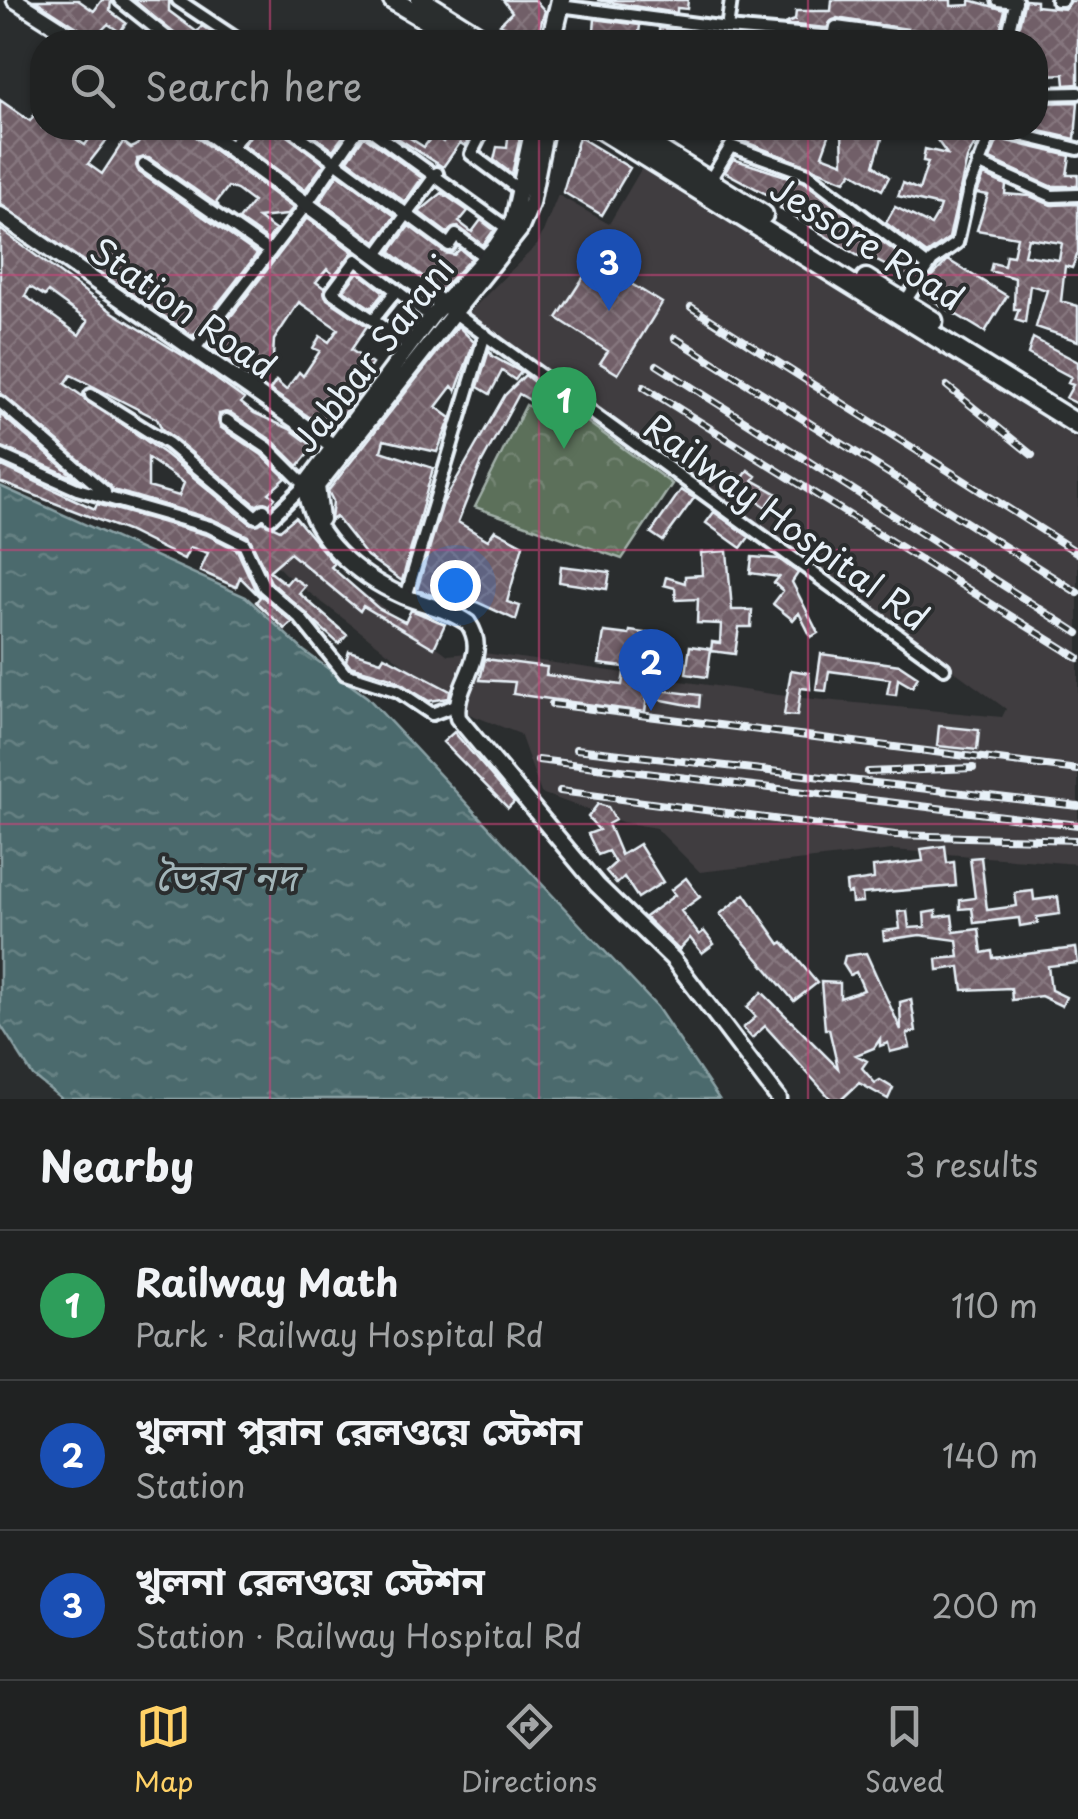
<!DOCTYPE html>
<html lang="en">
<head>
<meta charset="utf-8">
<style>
  body { margin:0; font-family:"Playpen Sans","Noto Sans Bengali",sans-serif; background:#282a2a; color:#f1f3f6 }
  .you { position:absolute; left:455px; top:585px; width:35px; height:35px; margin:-25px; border:8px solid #fff; border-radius:50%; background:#1a73e8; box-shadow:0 0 0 15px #1a73e833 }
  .badge { display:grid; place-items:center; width:65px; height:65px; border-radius:50%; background:#ffd166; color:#fff; font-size:32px; font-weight:700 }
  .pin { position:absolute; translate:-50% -82px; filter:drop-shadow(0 2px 5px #0008) }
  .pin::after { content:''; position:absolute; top:52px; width:35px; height:30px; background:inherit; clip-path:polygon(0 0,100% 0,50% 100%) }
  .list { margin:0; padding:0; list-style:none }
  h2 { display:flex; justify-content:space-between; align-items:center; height:130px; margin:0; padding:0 40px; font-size:42px }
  h2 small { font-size:32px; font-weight:400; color:#a2a4a5 }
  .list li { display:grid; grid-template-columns:65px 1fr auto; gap:30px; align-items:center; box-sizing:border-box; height:150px; padding:0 40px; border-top:2px solid #3d3f40 }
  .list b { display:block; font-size:38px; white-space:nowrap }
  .list p { margin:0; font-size:32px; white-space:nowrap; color:#a2a4a5 }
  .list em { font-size:32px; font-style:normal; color:#a2a4a5 }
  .icon { flex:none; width:55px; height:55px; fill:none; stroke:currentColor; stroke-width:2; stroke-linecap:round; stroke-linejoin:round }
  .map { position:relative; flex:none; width:1078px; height:1099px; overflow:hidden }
  .search { position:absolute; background:#202222; box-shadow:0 2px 8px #0004; left:30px; right:30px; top:30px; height:110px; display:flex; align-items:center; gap:25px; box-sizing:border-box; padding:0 35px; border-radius:40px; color:#a2a4a5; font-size:38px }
  .sheet { height:580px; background:#202222 }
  nav { display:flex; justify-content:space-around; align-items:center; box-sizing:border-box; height:140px; border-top:2px solid #3d3f40; background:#202222; font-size:28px; color:#a2a4a5 }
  nav a { display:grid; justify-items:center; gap:5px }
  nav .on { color:#ffd166 }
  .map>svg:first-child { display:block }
  .built { fill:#3f3c3f }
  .forest { fill:url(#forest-crowns); stroke:#a2b0a9; stroke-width:2.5 }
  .water { fill:url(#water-ripples); stroke:#8aa1a5; stroke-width:2.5 }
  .building { fill:url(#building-cross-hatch); stroke:#e8f1f8; stroke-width:2.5; fill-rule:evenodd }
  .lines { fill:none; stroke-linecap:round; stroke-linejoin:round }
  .street-casing { stroke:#e8f1f8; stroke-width:18 }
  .secondary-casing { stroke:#e8f1f8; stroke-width:21 }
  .highway-casing { stroke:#e8f1f8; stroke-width:25 }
  .street { stroke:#2a2d2e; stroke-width:10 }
  .secondary { stroke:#2a2d2e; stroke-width:14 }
  .highway { stroke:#2a2d2e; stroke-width:18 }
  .rail-casing { stroke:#e8f1f8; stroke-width:8 }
  .rail { stroke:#2a2d2e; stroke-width:4; stroke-dasharray:11; stroke-linecap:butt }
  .grid { fill:none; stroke:#ca437a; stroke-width:2.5; stroke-opacity:0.55 }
  .labels { text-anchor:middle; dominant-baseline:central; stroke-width:8; stroke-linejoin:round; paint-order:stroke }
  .street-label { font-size:35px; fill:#e8f1f8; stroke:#2a2d2e }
  .water-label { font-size:38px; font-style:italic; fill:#a2b5b9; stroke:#2a2d2e }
</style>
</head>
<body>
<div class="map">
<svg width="1078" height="1099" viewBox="0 0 1078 1099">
  <defs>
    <pattern id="forest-crowns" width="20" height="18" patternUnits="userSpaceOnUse" patternTransform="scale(2.5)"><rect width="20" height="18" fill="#5b6f5a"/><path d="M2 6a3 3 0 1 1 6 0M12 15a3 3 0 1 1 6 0" fill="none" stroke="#738472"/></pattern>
    <pattern id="water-ripples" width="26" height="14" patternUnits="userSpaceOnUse" patternTransform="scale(2.5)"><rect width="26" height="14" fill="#4c6b6d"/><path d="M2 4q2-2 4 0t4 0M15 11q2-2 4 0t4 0" fill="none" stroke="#668183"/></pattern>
    <pattern id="building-cross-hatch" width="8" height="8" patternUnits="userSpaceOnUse" patternTransform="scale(2.5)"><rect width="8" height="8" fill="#715f67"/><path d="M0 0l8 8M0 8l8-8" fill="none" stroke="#85767e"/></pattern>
  </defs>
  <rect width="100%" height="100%" fill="#2a2d2e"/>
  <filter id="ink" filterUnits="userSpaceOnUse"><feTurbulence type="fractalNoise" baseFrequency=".01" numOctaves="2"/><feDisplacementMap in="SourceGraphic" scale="20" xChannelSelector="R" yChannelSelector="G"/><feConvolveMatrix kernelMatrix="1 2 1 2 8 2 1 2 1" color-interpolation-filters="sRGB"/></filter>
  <g filter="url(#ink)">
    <path class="built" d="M643,166L1078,440V864L892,850L700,872L656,828L622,822L541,793L520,734L469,714L286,575L262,551L283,534L448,655L477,652L793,697L1002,717L1006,709L468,313L538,244L558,195L609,224Z"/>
    <path class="forest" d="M556,399L672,484L622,559L475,507L526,405L545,414Z"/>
    <path class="water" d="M0,486L246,597L304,651L367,697L657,1007L719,1099H62L33,1076L0,1024Z"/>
    <path class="building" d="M35,0H78L94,11L102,0H111L110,11L126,23L120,32L108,24L94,38Z
      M134,0H169V11L197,32L202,26L226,42H183Z
      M503,0H535L545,11L535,42L500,24L512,12Z
      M597,0H688L687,9L677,8V13Z
      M832,0H951V6L970,5V0L1005,10L997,42H989L990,34L966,31V36L953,37L837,18L827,28L784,24L795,20L796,11H831Z
      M1025,0L1036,1V6L1065,9L1071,1H1078V84L1065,85L1064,74L1046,75L1045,85H1036V42H1015Z
      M595,19L640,25L639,33L659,35V28L686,31L685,42H593Z
      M0,100L30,121L34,115L42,120V128L67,133L85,145L97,128H116L88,164L102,174L123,142L131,148L136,146L150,128H191L196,137L293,208L287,215L258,218L275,230L268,240L239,220L253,202L237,190L228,187L216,203L219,206L149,158L137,159L139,172L257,254L193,336L0,204Z
      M1078,102L1075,139L1027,128H1036V103Z
      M255,128H279L324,164L305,190L244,145Z
      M303,128H349L333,150Z
      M382,128H394L424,147L433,135L443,142L453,128H474L465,146L460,143L443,167Z
      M509,128H522L512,174L494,160L497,147L507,148Z
      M746,128L831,130L822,155L843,163L842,132L867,128L884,132L874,165L889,177L882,190L852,172L845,181L743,141Z
      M933,128H983L967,159L949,238L927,254L886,223L895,207L931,225L937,215L940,206L898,196L903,183L919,190L928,162L923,161L925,149L947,154L932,133Z
      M364,136L422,178L405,202L348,160Z
      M579,137L630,168L602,215L563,192Z
      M998,139L1070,156L1067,175H1078V186H1050L990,159Z
      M733,159L804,182L917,268L910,278L871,258L868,262L780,208L783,203L725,172Z
      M338,174L395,216L376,242L320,201Z
      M984,175L1006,185L1005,194L1030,196L1051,205L1078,204V253L1072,268L1065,266L1061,301L1078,306V341L1036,327L1047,290L1030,285L1025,323L1015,320L1019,309H1014L1015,278L990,271L992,263L1004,266L1006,255L1013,256L1017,237L977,230L988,195L977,193ZM1028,238L1062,243L1059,260L1024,255Z
      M442,193L468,211L459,222L472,232L481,220L494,230L483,245L458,227L447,233L419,212Z
      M307,218L353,252L334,275L327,269L316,282L324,288L327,299L367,326L351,350L372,364L363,377L368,381L331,432L270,390L276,381L286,390L299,372L303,376L320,351L313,348L320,336L329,342L338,329L299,302L274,340L273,359L257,381L208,346Z
      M409,226L445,253L454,255L460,249L471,258L441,290L390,252Z
      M0,229L111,311L190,360L244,399L241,403L254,413L290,429L314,447L298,466L273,441L231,413L219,414L220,427L262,455L286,478L269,493L275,498L270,504L256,505L162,429L157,419L71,375L65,384L165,454L251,524L263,522L280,530L295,517L334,564L331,567L378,608L405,622L411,610L445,624L434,648L363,606L360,611L290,553L269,571L286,584L292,577L305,586L299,593L347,635L339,644L271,582L248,536L212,519L113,490L0,393ZM30,287L45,296L48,292L88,321L79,335L25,296ZM148,458L184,483L179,496L148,487Z
      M948,260L1007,296L985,332L929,298L931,278Z
      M594,261L662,303L618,374L600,363L608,351L557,318Z
      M358,272L384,292L371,308L344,290Z
      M458,326L474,342L456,391L452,386L436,407L451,418L437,452L384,440L381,451L433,468L402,581L367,556L336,517L331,520L333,501L328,491Z
      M1033,338L1078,362V404L1066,398L1073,385L1068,383L1071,377L1028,354Z
      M489,350L492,356L521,372L515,380L502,371L490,394L478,387Z
      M525,375L550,395L542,407L519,394L481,464L458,522L488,540L495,530L523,545L507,602L520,606L516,620L466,597L444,592L441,598L417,590L443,503L505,395Z
      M0,414L77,479L0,446Z
      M0,465L95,509L97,504L207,535L237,550L256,591L292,622L285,629L256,602L260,597L240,577L236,587L200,571L208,553L190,547L184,559L127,531L0,482Z
      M748,470L756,476L753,480L776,493L766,507L728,481L734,473L743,478Z
      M681,490L694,498L663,541L651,533Z
      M714,512L749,537L741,548L706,523Z
      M727,551L732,610H752L751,627H739L735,654L711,651L712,642L720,643L721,624L697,623L698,599L676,600L675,588L664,585L666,577L685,583V576L702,575L701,553Z
      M752,557L779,559L798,573L792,582L818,633L811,637L799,613L793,620L773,604L783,591L774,583L779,577L750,573Z
      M561,566L610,572L607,589L559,582Z
      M630,631L658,635L650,689L700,695L699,707L647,697L645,712L513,694L515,682L480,680L485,659L547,667L546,675L622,685L625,667L599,664L604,632L629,635Z
      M690,646L711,649L707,677L686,674Z
      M349,651L381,661L384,656L450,691L449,698L429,701L391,678L350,666L346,661Z
      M821,654L900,665L918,677L912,687L898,679L896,695L887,694L890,679L829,671L826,691L816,690Z
      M791,670L809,673L810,689L801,688L797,716L784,715Z
      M939,726L979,730L977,750L937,746Z
      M454,732L514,802L508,808L443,742Z
      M598,804L608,807L615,820L608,824L621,855L639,844L663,882L638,898L624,877L617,884L606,871L615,863L608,851L598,855L588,834L599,830L588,817Z
      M945,846L947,863L954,862L956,886L862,894L863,902L852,903L851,893L847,894L846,883L874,879L873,867L923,861L921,849Z
      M981,857L987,910L1017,906L1015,893L1033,891L1034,900L1058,897L1060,914L1037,917L1038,923L1020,926L1019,918L974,923L972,908L960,909V900L975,898L970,858Z
      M686,878L700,897L681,911L699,935L704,931L714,944L702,953L690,938L679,950L645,917L675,895L671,890Z
      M745,894L780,944L783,942L817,983L794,1001L720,914Z
      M907,911L909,928L925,927L924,913L936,911V917L952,915L954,932L979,929L982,953L992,951L993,958L1076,948L1078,963L1048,966L1051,990L1066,997L1062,1006L1041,996L1012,1000L1011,988L963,990L960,967L938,970L937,959L959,957L957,940L920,935L884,940L883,931L900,929L898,912Z
      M866,953L901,1030L900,1002L911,999L916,1031L907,1034L910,1047L890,1052L888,1043L880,1046V1039L874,1048L856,1055L867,1061L862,1068L875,1083L880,1080L893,1088L888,1099L859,1083L842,1099H831L765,1026L752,1038L743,1028L756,1017L747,1007L762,992L838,1068L829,1029H825L821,982L840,983V998L864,990L856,972L850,975L843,964L845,956Z"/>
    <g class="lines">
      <defs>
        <path id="street" d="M120,0L173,42
          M178,0L241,42
          M731,0L727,28L834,37L836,27L946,42
          M998,0L1016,2
          M1057,0H1062
          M560,6L727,28
          M288,41L290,42
          M418,42L431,22
          M1006,42L1016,0
          M1036,94L1078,93
          M289,128L449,245L456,235L486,258
          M368,128L508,229
          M484,128L471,154L521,191
          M992,128L1078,149
          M230,149L246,128
          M978,163L1052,196L1078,195
          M144,165L270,252
          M710,180L731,146L808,174L928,266
          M376,256L437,173
          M397,290L373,320L409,346
          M904,303L932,261L957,243L969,189L993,128
          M452,311L944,668
          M373,320L332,292L356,260L431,317
          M193,351L306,205L359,128
          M91,395L169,444L256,517L264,510L271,518L305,485L268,448L226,420
          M0,402L105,492
          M0,455L77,489L210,527L244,544L264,587L300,618L345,674L398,691L432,714L456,705
          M406,597L485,334"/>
        <path id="secondary" d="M15,0L81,42
          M202,128L447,307
          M533,128L513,220L496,246L431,317L305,485C309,537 358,576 403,596C424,605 449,609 468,623C492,657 452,685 458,718L597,885L673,959L779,1099
          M0,215L334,447
          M321,519L317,486L520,230L531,204L546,128"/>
        <path id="highway" d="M393,0L464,42
          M421,0L488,42
          M551,42L561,0
          M599,128L1078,425
          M624,128L763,215
          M866,279L933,321"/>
      </defs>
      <use href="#street" class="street-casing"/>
      <use href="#secondary" class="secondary-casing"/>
      <use href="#highway" class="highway-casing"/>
      <use href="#street" class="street"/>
      <use href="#secondary" class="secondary"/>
      <use href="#highway" class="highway"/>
      <defs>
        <path id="rail" d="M691,307L1078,553
          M675,338L1078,593
          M657,365L1078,633
          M947,386L1032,455
          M644,387L1078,658
          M552,704L1078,770
          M576,749L1078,806
          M538,760L1078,825
          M868,772L973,768
          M560,791L895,835L1078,840"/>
      </defs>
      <use href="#rail" class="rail-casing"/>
      <use href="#rail" class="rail"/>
    </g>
  </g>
  <path class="grid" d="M270,0V42M539,0V42M808,0V42M270,128V1099M539,128V1099M808,128V1099M0,275H1078M0,550H1078M0,824H1078"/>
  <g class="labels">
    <g class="street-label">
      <text transform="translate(868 242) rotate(32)">Jessore Road</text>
      <text transform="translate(184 307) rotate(35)">Station Road</text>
      <text transform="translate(372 353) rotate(-52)">Jabbar Sarani</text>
      <text transform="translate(787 521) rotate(36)">Railway Hospital Rd</text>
    </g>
    <g class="water-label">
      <text x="226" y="875">ভৈরব নদ</text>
    </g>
  </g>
</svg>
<div class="you"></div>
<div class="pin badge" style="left:564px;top:449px;background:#2e9e5b">1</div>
<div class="pin badge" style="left:651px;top:711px;background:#1a4fb4">2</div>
<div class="pin badge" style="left:609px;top:311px;background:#1a4fb4">3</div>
<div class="search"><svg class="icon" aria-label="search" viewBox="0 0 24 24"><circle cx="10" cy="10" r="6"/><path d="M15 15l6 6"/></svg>Search here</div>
</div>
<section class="sheet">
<h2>Nearby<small>3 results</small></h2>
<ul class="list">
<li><span class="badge" style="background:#2e9e5b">1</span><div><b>Railway Math</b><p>Park · Railway Hospital Rd</p></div><em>110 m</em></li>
<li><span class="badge" style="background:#1a4fb4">2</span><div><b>খুলনা পুরান রেলওয়ে স্টেশন</b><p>Station</p></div><em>140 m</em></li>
<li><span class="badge" style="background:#1a4fb4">3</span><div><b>খুলনা রেলওয়ে স্টেশন</b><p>Station · Railway Hospital Rd</p></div><em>200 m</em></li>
</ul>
</section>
<nav>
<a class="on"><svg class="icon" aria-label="map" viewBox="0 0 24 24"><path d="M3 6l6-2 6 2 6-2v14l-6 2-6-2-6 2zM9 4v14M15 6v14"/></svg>Map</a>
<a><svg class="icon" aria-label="directions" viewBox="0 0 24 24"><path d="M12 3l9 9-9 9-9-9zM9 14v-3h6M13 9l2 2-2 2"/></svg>Directions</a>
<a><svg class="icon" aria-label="saved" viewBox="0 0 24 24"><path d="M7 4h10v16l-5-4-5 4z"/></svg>Saved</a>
</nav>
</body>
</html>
